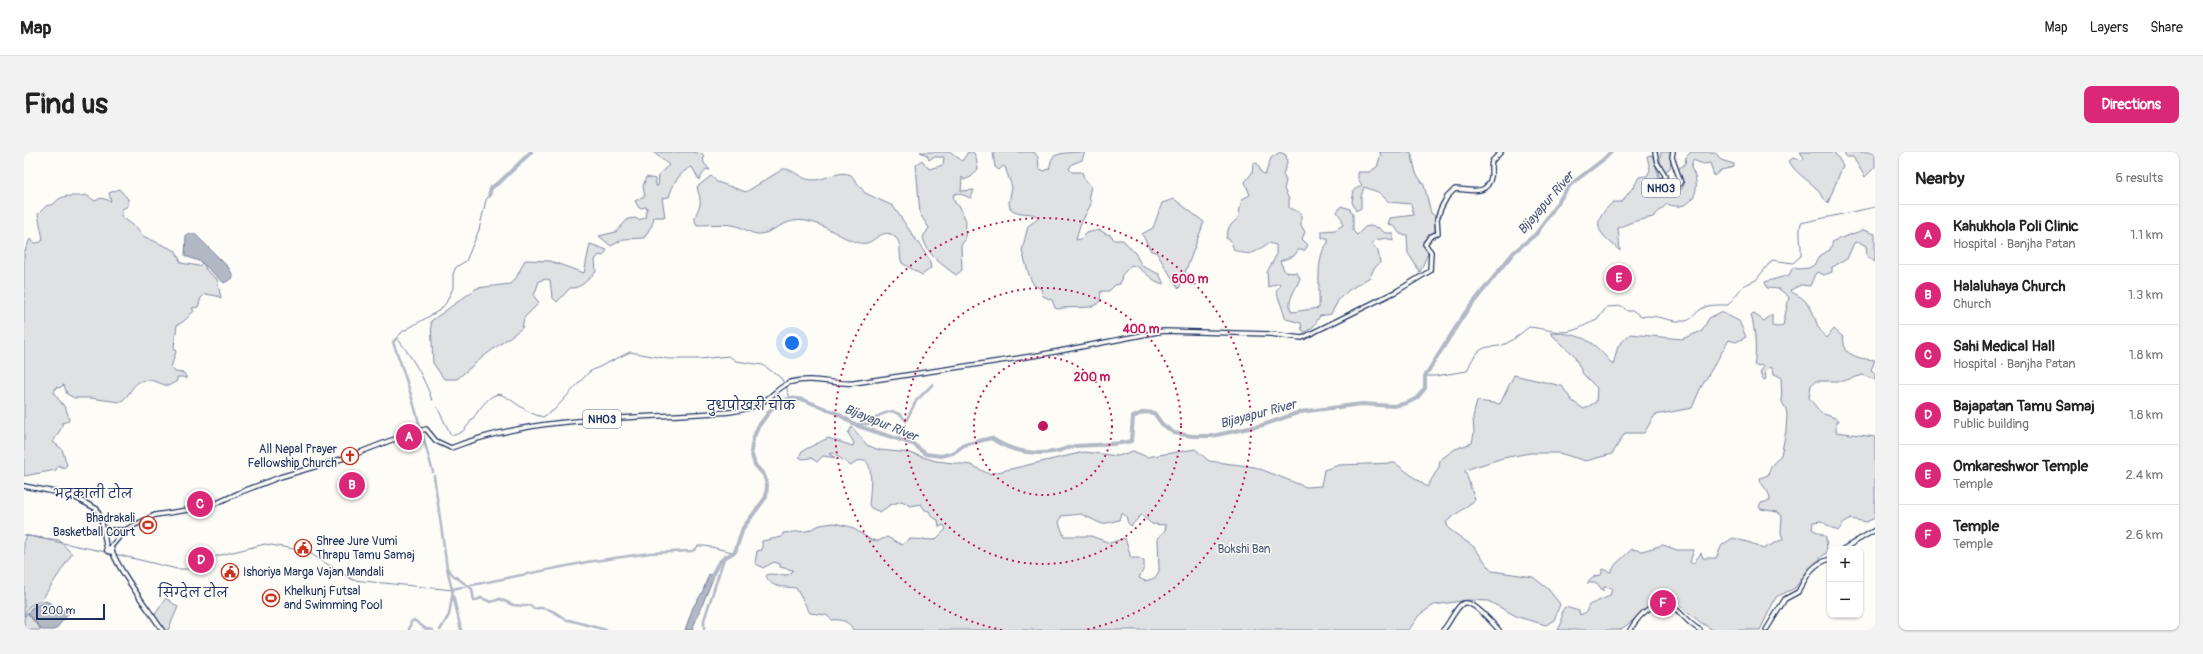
<!DOCTYPE html>
<html lang="en">
<head>
<meta charset="utf-8">
<style>
  body { margin:0; font-family:Pangolin,"Playpen Sans Deva",sans-serif; background:#f2f2f2; color:#222 }
  .controls { position:absolute; right:12px; bottom:12px; display:grid; overflow:hidden; border-radius:8px; box-shadow:0 1px 3px #0004 }
  .controls button { width:36px; height:36px; display:grid; place-items:center; padding:0; border:0; border-bottom:1px solid #e0e0e0; background:#fff; color:#222; font:20px sans-serif }
  .scale { position:absolute; left:12px; bottom:10px; width:69px; box-sizing:border-box; padding-left:4px; border:2px solid #1b2f5e; border-top:0; font-size:11px; line-height:14px; white-space:nowrap; color:#1b2f5e; -webkit-text-stroke:3px #fdfcf7; paint-order:stroke }
  .you { position:absolute; left:768px; top:191px; width:14px; height:14px; margin:-10px; border:3px solid #fff; border-radius:50%; background:#1a73e8; box-shadow:0 0 0 6px #1a73e833 }
  .badge { display:grid; place-items:center; width:26px; height:26px; border-radius:50%; background:#db2777; color:#fff; font-size:13px; font-weight:700 }
  .pin { position:absolute; translate:-50% -50%; border:2px solid #fff; box-shadow:0 1px 4px #0006 }
  .list { margin:0; padding:0; list-style:none }
  h2 { display:flex; justify-content:space-between; align-items:center; height:52px; margin:0; padding:0 16px; font-size:17px }
  h2 small { font-size:13px; font-weight:400; color:#767676 }
  .list li { display:grid; grid-template-columns:26px 1fr auto; gap:12px; align-items:center; box-sizing:border-box; height:60px; padding:0 16px; border-top:1px solid #e0e0e0 }
  .list b { display:block; font-size:15px; white-space:nowrap }
  .list p { margin:0; font-size:13px; white-space:nowrap; color:#767676 }
  .list em { font-size:13px; font-style:normal; color:#767676 }
  .map { position:relative; flex:none; width:1851px; height:478px; overflow:hidden; border-radius:8px }
  header { display:flex; align-items:center; gap:24px; box-sizing:border-box; height:56px; padding:0 20px; background:#fff; border-bottom:1px solid #e0e0e0 }
  header strong { font-size:19px }
  nav { display:flex; gap:22px; margin-inline-start:auto; font-size:14px }
  .intro { display:flex; align-items:center; justify-content:space-between; box-sizing:border-box; height:96px; padding:0 24px }
  h1 { margin:0; font-size:28px }
  .button { padding:10px 18px; border-radius:8px; background:#db2777; color:#fff; font-size:14px; font-weight:700 }
  main { display:flex; gap:24px; padding:0 24px }
  aside { flex:1; background:#fff; border-radius:8px; box-shadow:0 1px 3px #0004 }
  .map>svg:first-child { display:block }
  .green { fill:#e0e1e3; stroke:#7e88a0; fill-rule:evenodd }
  .water { fill:#b3b8c5; stroke:#76819c }
  .lines { fill:none; stroke-linecap:round; stroke-linejoin:round }
  .stream { stroke:#76819c; stroke-width:1 }
  .canal { stroke:#b3b8c5; stroke-width:2.5 }
  .river { stroke:#b3b8c5; stroke-width:4 }
  .major-casing { stroke:#1b2f5e; stroke-width:6 }
  .major { stroke:#fdfcf7; stroke-width:3.5 }
  .ring { fill:none; stroke:#c2185b; stroke-width:2; stroke-dasharray:2 4 }
  .labels { text-anchor:middle; dominant-baseline:central; stroke-width:3; stroke-linejoin:round; paint-order:stroke }
  .shield { fill:#fdfcf7; stroke:#5f6c8c; stroke-width:1 }
  .shield-label { font-size:11px; font-weight:bold; fill:#1b2f5e }
  .poi-label { font-size:12px; fill:#1b2f5e; stroke:#fdfcf7; text-anchor:start }
  .park-label { font-size:12px; fill:#4c5c7f; stroke:#fdfcf7 }
  .water-label { font-size:13px; font-style:italic; fill:#49587d; stroke:#fdfcf7 }
  .neighbourhood-label { font-size:13px; fill:#1b2f5e; stroke:#fdfcf7 }
  .centre { fill:#c2185b; stroke:#fdfcf7; stroke-width:2 }
  .ring-label { font-size:12px; text-anchor:middle; font-weight:bold; fill:#c2185b; stroke:#fdfcf7; stroke-width:3; stroke-linejoin:round; paint-order:stroke }
</style>
</head>
<body>
<header>
<strong>Map</strong>
<nav><a>Map</a><a>Layers</a><a>Share</a></nav>
</header>
<div class="intro"><h1>Find us</h1><a class="button">Directions</a></div>
<main>
<div class="map">
<svg width="1851" height="478" viewBox="0 0 1851 478">
  <rect width="100%" height="100%" fill="#fdfcf7"/>
  <filter id="ink" filterUnits="userSpaceOnUse"><feTurbulence type="fractalNoise" baseFrequency=".025" numOctaves="2"/><feDisplacementMap in="SourceGraphic" scale="8" xChannelSelector="R" yChannelSelector="G"/><feConvolveMatrix kernelMatrix="1 2 1 2 8 2 1 2 1" color-interpolation-filters="sRGB"/></filter>
  <g filter="url(#ink)">
    <path class="green" d="M629,0H668L679,2L680,11L686,18L682,17L675,28L668,15C655,20 649,32 645,45L638,46L641,65H630L628,73L620,86L600,87L587,94L575,84L592,80L604,67L612,66L614,68L621,66L623,55L615,56L611,49L621,44L619,35L622,25L631,27L632,34H634L635,22L645,13Z
      M896,0H927L938,9L944,0H949L952,5L954,17L947,25L940,28L938,25L937,39L950,38L947,46L934,41L929,43L931,51L936,55L942,69L941,88L937,93L938,118L932,123C919,113 903,104 899,85L905,76L896,62L892,13L898,8L905,17L919,13L920,5H909L905,8L903,3Z
      M969,0H1010L1014,5L1015,16L1020,19L1025,17C1027,13 1026,8 1029,5C1036,0 1052,0 1061,0L1058,8L1048,12L1045,17L1048,20H1058L1060,26L1067,34L1065,43L1067,52L1056,73L1052,88L1056,87L1062,81L1076,78L1082,82L1087,83L1090,88H1099L1111,101L1118,114L1135,122L1140,132C1126,130 1120,115 1107,113L1098,123L1096,132L1091,133L1085,139H1077C1076,142 1077,145 1076,148C1072,160 1045,153 1035,157L1031,156L1028,148L1019,144L1017,137L1010,133L1006,126L998,99L1004,74L1015,66C1008,58 995,65 986,56L985,51L988,35L981,15L979,14L975,18L971,15Z
      M1256,0L1262,3L1263,11L1259,22L1262,29L1260,37L1265,47V56L1277,61V73L1281,80L1278,87L1284,93L1281,98H1274L1270,104L1256,109L1261,120L1273,121L1276,126C1273,136 1261,150 1268,160L1295,156C1296,138 1291,103 1304,91V86H1298V79L1311,78L1319,73L1318,67L1313,60L1317,54L1326,57L1329,63V79L1333,83L1341,75L1346,74L1355,76L1361,81H1369V89L1362,86L1352,88L1348,92L1354,99L1356,111L1350,116L1346,125L1325,138L1315,147L1307,162L1296,164L1289,175L1281,180L1278,178L1277,171L1262,167L1252,139L1256,134L1255,131L1244,135L1243,120L1252,104V93L1245,91C1231,99 1229,106 1210,98L1207,89L1202,86L1205,75L1214,66L1218,47L1226,43L1221,30L1228,21L1229,12L1233,11L1237,20L1241,23L1247,6Z
      M1355,0H1387L1392,21L1400,33L1407,61L1411,64V79L1399,89L1404,101L1396,120L1384,101L1383,83L1376,82L1371,75L1364,72L1366,66L1390,63L1387,52L1365,50L1354,40L1340,35L1337,45V56L1332,59L1328,50L1330,38L1338,33L1334,27V20H1345L1353,15L1357,2Z
      M1637,0H1648L1646,16L1641,20L1636,9Z
      M1667,0H1691L1697,8L1710,12V15L1697,18L1690,24L1686,11L1679,12L1669,8L1667,16C1680,36 1668,62 1643,52L1629,65L1608,70L1594,76L1596,99C1575,80 1564,74 1589,50H1598C1604,40 1611,35 1615,25L1623,24L1626,18L1623,4L1628,3L1636,27L1628,31L1625,34L1630,41L1647,40L1658,37L1660,32L1654,17L1661,12L1662,5Z
      M1776,0H1810L1819,13L1804,51C1799,46 1796,41 1792,36C1783,27 1771,21 1765,9L1769,6L1778,8L1780,6Z
      M1819,0H1851V15L1841,25L1829,5H1823Z
      M759,17C769,16 777,28 788,28C800,29 816,17 827,23L841,41L869,54L905,107L907,116L898,123L878,111C874,102 879,92 871,85C857,73 850,95 836,91C817,87 802,72 782,69C760,65 749,83 733,82C726,81 719,76 713,74C700,71 686,73 673,73C667,65 675,60 676,52C677,47 674,40 673,35L687,24L693,30L722,40Z
      M95,37L104,47V54L98,57L97,64L113,76L119,84L152,99L157,111L175,114L179,110L182,118L193,127L197,146L193,144L181,142L177,146L174,155L168,156L170,159C164,164 161,170 153,173L150,195L152,200L147,215L151,220L160,221L163,227L159,225H153V229L144,234C137,232 130,228 123,228C107,228 107,246 95,250L67,246H50L43,242L40,233L35,236L32,235L30,241L42,257L45,266L44,269L38,271V275L29,290L38,297L43,313L40,316L34,313L32,318L0,324V101L6,87L11,91L17,90L19,87L14,62L22,54L30,52C38,40 51,46 62,43L71,49L77,46L87,49L85,41Z
      M1150,47L1180,70L1155,137L1132,100L1127,99L1118,82L1129,76L1138,51Z
      M1839,78L1851,82V110L1843,104L1842,94L1835,90L1830,91L1823,107L1808,115V120L1800,123L1794,120L1791,122L1786,134L1777,133L1766,138C1770,143 1777,143 1783,151C1794,164 1789,174 1803,186L1810,177L1819,185L1821,198C1831,206 1839,207 1851,208L1847,218L1851,221V228L1839,223L1819,229H1792L1787,233L1785,246L1797,261L1814,267L1815,269L1812,271V280L1851,285V366L1842,370L1827,367L1819,372L1814,379L1804,374L1798,369L1789,370L1788,377L1802,385L1803,400L1783,419L1771,436L1752,445L1736,478H1689L1676,470L1643,443H1637L1615,464L1596,478H1534L1538,470V459L1541,455L1555,459L1556,463L1562,460L1565,453L1586,444L1588,436L1580,435L1579,439L1573,431H1563L1571,424L1577,423L1579,417L1587,420L1592,412L1608,397L1618,399L1639,393L1653,398H1670L1666,410L1669,412L1677,401L1679,406H1692L1698,393L1709,386L1727,391L1739,397L1759,387L1757,381L1758,364L1753,360L1737,357L1735,355L1737,351L1746,349C1747,339 1737,335 1736,326L1744,323L1747,314L1757,303L1762,279L1763,263L1762,257L1758,250L1757,225L1750,222L1749,216L1745,215L1741,220L1742,227L1739,228L1736,221L1740,214L1730,213C1733,201 1731,175 1727,163L1730,162L1740,169L1748,162V174L1754,175L1759,173L1765,145L1755,137L1743,136L1741,130L1765,123L1769,115L1774,117L1785,116L1790,113L1796,103L1806,98L1809,89Z
      M566,92L583,98L579,104L575,103L571,108L572,120C564,127 557,137 546,136L533,150L528,145L526,128L522,127L515,129L510,144L515,151L500,166L498,176L460,204L433,227H420L409,211L407,169L453,136L486,132L492,126L501,108L526,109L560,121Z
      M1697,160L1715,169L1722,185L1712,190L1705,188L1676,237L1668,256L1631,263L1620,281H1601L1588,302L1562,309L1535,301H1506L1479,306L1441,318L1451,348L1422,370L1425,377L1450,395L1468,419L1509,425L1524,437L1536,452L1530,468L1522,473L1494,465L1464,449L1445,448L1410,453L1395,463L1385,478H829C826,469 816,467 808,468L802,463L786,461L772,436C756,434 749,437 742,424L744,422L764,423L769,418L756,415V412L750,410L739,416L731,411L733,399L738,398V389L758,385L759,381L783,379L796,373L810,371L827,375L847,388L854,389L863,385L878,393L886,387L911,388L922,377L920,373L915,375L914,368L908,365L905,359L901,358L897,352L886,354L878,349L866,353L856,360L847,356L845,353C846,342 850,314 841,308L833,309L827,314L809,301L805,302L812,306L799,304L793,310L787,306L779,307L775,305L778,299L804,286L829,294L830,291L824,281L828,275L843,293L855,298L886,301L912,309L947,313L965,322L1060,300L1094,304L1109,299L1123,305L1171,297L1185,309L1231,315L1282,335L1297,334L1300,318L1315,313L1371,311L1403,335L1415,315L1416,308L1431,297L1448,291L1450,281L1449,265L1453,249L1476,252L1490,223L1538,234L1548,249L1560,257L1572,250L1573,236L1559,222L1550,203L1526,181C1559,181 1569,189 1589,213L1594,194L1606,182L1658,187L1678,179L1685,166ZM1097,361L1102,364L1104,371L1107,374L1117,363L1128,372L1142,373L1141,378L1134,386L1135,419L1131,426L1121,429L1115,426L1120,416V409L1114,406H1107L1101,386L1086,391L1067,384H1040L1035,371L1037,364L1057,362L1078,372L1095,368Z
      M4,384L35,388L48,402L17,449L5,454L0,464V387Z
      M142,446L154,455L144,478H140L130,464Z
      M3,461L17,478H0V466Z"/>
    <path class="water" d="M170,81L205,116L209,124V126L200,131L177,110L161,104L162,83Z
      M685,422L690,424L668,478H661L669,455L678,441Z
      M22,449L45,461L31,478H18L4,461L7,456Z"/>
    <g class="lines">
      <path class="stream" d="M1401,224H1411L1443,219C1447,209 1453,196 1465,195C1472,194 1476,195 1483,191C1491,187 1498,180 1505,175C1518,176 1535,182 1547,179C1556,177 1564,171 1573,168L1583,155L1598,154L1603,159H1610L1617,165C1632,161 1646,171 1661,169C1668,168 1670,162 1676,158C1683,152 1695,153 1704,153L1719,134L1732,128L1748,108L1769,111L1777,104C1778,93 1774,82 1777,71L1851,55
        M762,234L766,246
        M408,248C400,225 388,205 373,186L378,180L416,158L422,151L429,136V122L432,115L442,109L455,78L462,48L465,44
        M413,255L427,283H431C433,282 436,281 439,279C448,271 464,237 478,243C493,250 501,261 519,265L530,258L565,220L606,200L645,207H675L705,204L712,209L739,213L757,226L760,231
        M0,383L82,400
        M672,396L674,394C686,393 698,399 711,400
        M91,402L153,417H163L193,404L241,392L282,399L329,428L429,438"/>
      <path class="canal" d="M373,186L369,190C380,219 389,248 397,278
        M830,272H844L856,263L868,259L877,263L882,269L892,249L909,232
        M399,285L409,320
        M410,324L423,416L437,478
        M423,416L429,423L448,437L450,449L457,446L467,450L476,447L489,453L501,454L506,453L510,457C522,453 533,461 542,468H545L582,478
        M428,437L563,410L626,401L668,399L672,397
        M385,478L387,470L390,468L402,477L409,478
        M416,478L425,463L429,438
        M680,478V468L701,403"/>
      <path class="river" d="M465,44L467,36L477,29L507,0
        M686,429C693,412 694,408 711,400L719,376L742,345L743,333L740,323L731,313L727,300L729,287L734,275L751,252L766,246L780,248L812,261L834,274L889,292L902,302L917,304L929,301L940,293L967,286C986,299 1006,303 1028,300C1037,299 1044,295 1052,294C1072,292 1088,294 1107,289L1109,265L1120,260L1130,261L1138,272L1150,281L1168,284H1188L1239,273L1276,260L1338,252L1370,254L1383,251L1393,246L1401,236V224L1441,161L1490,100L1512,82L1546,33L1580,7L1587,0"/>
      <defs>
        <path id="major" d="M1631,0L1633,11L1641,23V26L1628,34L1630,37L1652,36L1657,31L1648,5L1649,0
          M0,334L46,343L73,357L78,371L83,399L87,400
          M79,378H101L131,363L184,355L217,340L256,325L324,305L365,289L402,277L412,289L427,296C513,262 615,267 706,260C717,259 735,254 743,247C752,241 756,234 767,230C791,224 808,233 830,231L1015,203L1139,179L1246,182L1278,186L1373,139L1406,119L1407,100L1401,92L1406,85L1414,81L1413,67L1417,56L1423,45L1431,37C1444,37 1463,45 1467,25C1468,20 1466,14 1468,9L1477,0
          M84,396L88,397C89,411 128,462 138,478
          M86,396L101,378
          M1819,397L1851,378
          M1419,478C1426,471 1430,458 1438,452C1447,445 1469,472 1475,478
          M1606,478C1615,463 1634,441 1653,458C1662,466 1665,472 1676,478
          M1742,478L1761,447L1774,440C1783,424 1786,413 1806,407"/>
      </defs>
      <use href="#major" class="major-casing"/>
      <use href="#major" class="major"/>
    </g>
  </g>
  <g class="ring">
    <circle cx="1019" cy="274" r="69"/>
    <circle cx="1019" cy="274" r="138"/>
    <path d="M978 478A208 208 0 1 1 1060 478"/>
  </g>
  <defs>
    <symbol id="church-ring" viewBox="-11 -11 22 22"><circle r="9.5" fill="#fdfcf7" stroke="#c8321e" stroke-width="1.5"/><path d="M-1.2-6h2.4v3.5h3.3v2.4h-3.3V6h-2.4V-.1h-3.3v-2.4h3.3Z" fill="#c8321e"/></symbol>
    <symbol id="stadium-ring" viewBox="-11 -11 22 22"><circle r="9.5" fill="#fdfcf7" stroke="#c8321e" stroke-width="1.5"/><path d="M0-5a6.5 5 0 1 0 0 10a6.5 5 0 1 0 0-10ZM-3.5-1.8h7v3.6h-7Z" fill="#c8321e"/></symbol>
    <symbol id="civic-ring" viewBox="-11 -11 22 22"><circle r="9.5" fill="#fdfcf7" stroke="#c8321e" stroke-width="1.5"/><path d="M-.6-6.5H3V-4.5H.6V-3L4-1V1h2V6H-6V1h2V-1L-.6-3ZM-1.2 2.5V6h2.4V2.5Z" fill="#c8321e"/></symbol>
  </defs>
  <g fill-rule="evenodd">
    <use href="#church-ring" x="316" y="294" width="20" height="20"/>
    <use href="#stadium-ring" x="114" y="363" width="20" height="20"/>
    <use href="#civic-ring" x="269" y="386" width="20" height="20"/>
    <use href="#civic-ring" x="196" y="410" width="20" height="20"/>
    <use href="#stadium-ring" x="237" y="436" width="20" height="20"/>
  </g>
  <g class="labels">
    <g class="shield">
      <rect x="1618" y="27" width="38" height="18" rx="3"/>
      <rect x="559" y="258" width="38" height="18" rx="3"/>
    </g>
    <g class="shield-label">
      <text x="1637" y="36">NH03</text>
      <text x="578" y="267">NH03</text>
    </g>
    <g class="poi-label">
      <text x="313" y="297" text-anchor="end">All Nepal Prayer<tspan x="313" dy="14">Fellowship Church</tspan></text>
      <text x="111" y="366" text-anchor="end">Bhadrakali<tspan x="111" dy="14">Basketball Court</tspan></text>
      <text x="292" y="389">Shree Jure Vumi<tspan x="292" dy="14">Thrapu Tamu Samaj</tspan></text>
      <text x="219" y="420">Ishoriya Marga Vajan Mandali</text>
      <text x="260" y="439">Khelkunj Futsal<tspan x="260" dy="14">and Swimming Pool</tspan></text>
    </g>
    <g class="park-label">
      <text x="1220" y="397">Bokshi Ban</text>
    </g>
    <g class="water-label">
      <text transform="translate(1522 51) rotate(-49)">Bijayapur River</text>
      <text transform="translate(1234 262) rotate(-15)">Bijayapur River</text>
      <text transform="translate(857 271) rotate(22)">Bijayapur River</text>
    </g>
    <g class="neighbourhood-label">
      <text x="727" y="254">दुधपोखरी चोक</text>
      <text x="69" y="342">भद्रकाली टोल</text>
      <text x="169" y="441">सिग्देल टोल</text>
    </g>
  </g>
  <circle cx="1019" cy="274" r="6" class="centre"/>
  <g class="ring-label">
    <text x="1166" y="131">600 m</text>
    <text x="1117" y="181">400 m</text>
    <text x="1068" y="229">200 m</text>
  </g>
</svg>
<div class="controls">
<button>+</button>
<button>−</button>
</div>
<div class="scale">200 m</div>
<div class="you"></div>
<div class="pin badge" style="left:385px;top:285px">A</div>
<div class="pin badge" style="left:328px;top:333px">B</div>
<div class="pin badge" style="left:176px;top:352px">C</div>
<div class="pin badge" style="left:177px;top:408px">D</div>
<div class="pin badge" style="left:1595px;top:126px">E</div>
<div class="pin badge" style="left:1639px;top:451px">F</div>
</div>
<aside>
<h2>Nearby<small>6 results</small></h2>
<ul class="list">
<li><span class="badge">A</span><div><b>Kahukhola Poli Clinic</b><p>Hospital · Banjha Patan</p></div><em>1.1 km</em></li>
<li><span class="badge">B</span><div><b>Halaluhaya Church</b><p>Church</p></div><em>1.3 km</em></li>
<li><span class="badge">C</span><div><b>Sahi Medical Hall</b><p>Hospital · Banjha Patan</p></div><em>1.8 km</em></li>
<li><span class="badge">D</span><div><b>Bajapatan Tamu Samaj</b><p>Public building</p></div><em>1.8 km</em></li>
<li><span class="badge">E</span><div><b>Omkareshwor Temple</b><p>Temple</p></div><em>2.4 km</em></li>
<li><span class="badge">F</span><div><b>Temple</b><p>Temple</p></div><em>2.6 km</em></li>
</ul>
</aside>
</main>
</body>
</html>
